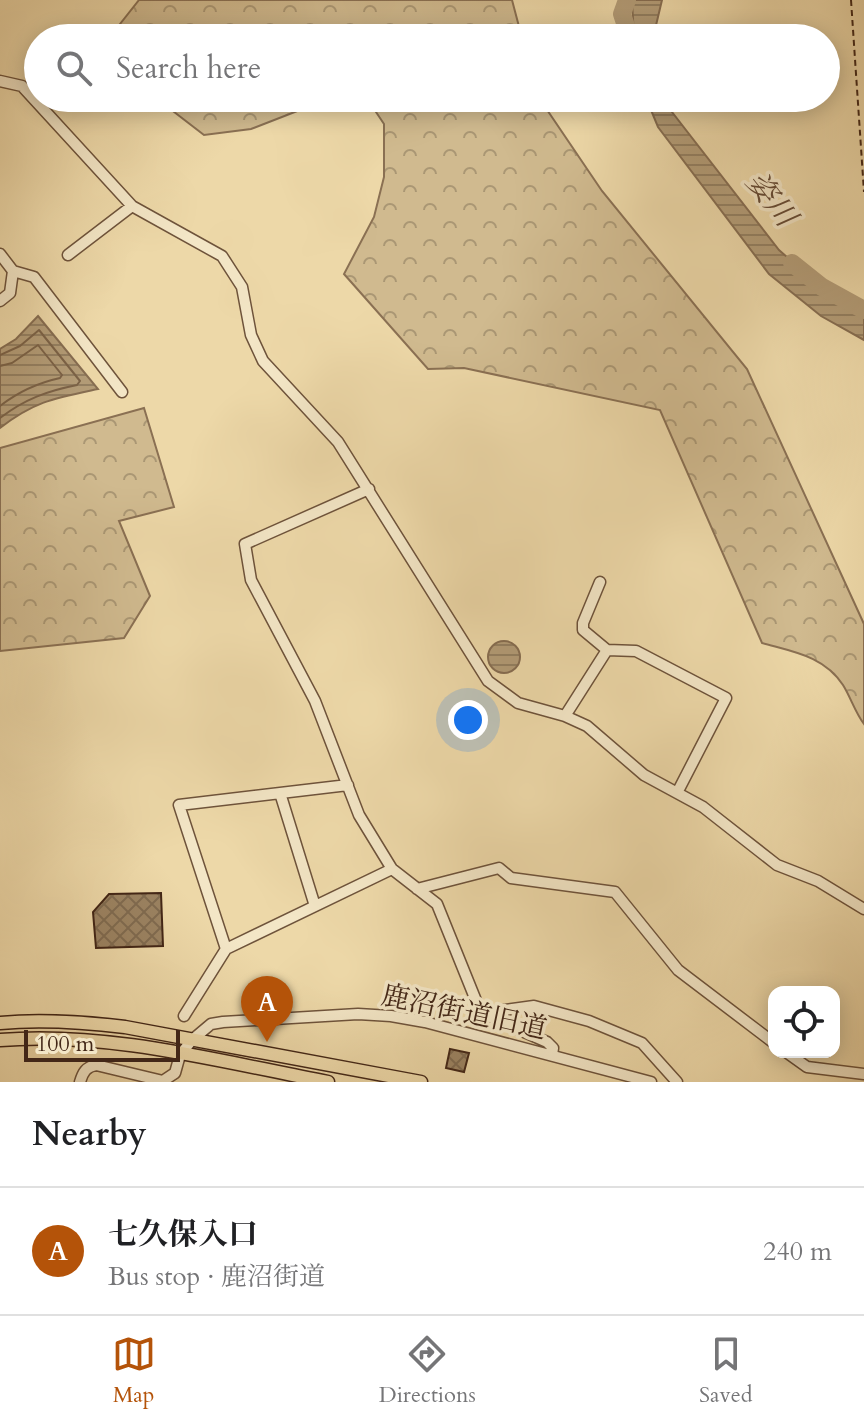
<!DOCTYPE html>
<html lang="en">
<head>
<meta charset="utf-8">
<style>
  body { margin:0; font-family:Cardo,"Noto Serif JP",serif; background:#f2f2f2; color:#202124 }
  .controls { position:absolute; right:24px; bottom:24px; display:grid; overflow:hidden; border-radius:16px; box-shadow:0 4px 20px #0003 }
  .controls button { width:72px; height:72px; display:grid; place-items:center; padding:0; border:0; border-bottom:2px solid #e0e0e0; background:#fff; color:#202124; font:40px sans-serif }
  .scale { position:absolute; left:24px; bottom:20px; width:156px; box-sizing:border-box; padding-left:8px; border:4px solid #432717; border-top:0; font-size:22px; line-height:28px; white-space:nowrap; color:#432717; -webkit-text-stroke:6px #f3e6c6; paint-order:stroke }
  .you { position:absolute; left:468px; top:720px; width:28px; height:28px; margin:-20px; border:6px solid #fff; border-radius:50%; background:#1a73e8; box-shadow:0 0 0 12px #1a73e833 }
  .badge { display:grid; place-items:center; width:52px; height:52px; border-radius:50%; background:#b45309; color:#fff; font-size:26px; font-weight:700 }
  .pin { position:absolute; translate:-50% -66px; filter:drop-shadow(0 2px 4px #0008) }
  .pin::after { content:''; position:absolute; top:42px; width:28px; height:24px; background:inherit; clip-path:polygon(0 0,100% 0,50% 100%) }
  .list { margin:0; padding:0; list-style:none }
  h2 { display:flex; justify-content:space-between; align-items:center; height:104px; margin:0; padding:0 32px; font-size:34px }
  h2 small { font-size:26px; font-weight:400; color:#757577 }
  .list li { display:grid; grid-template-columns:52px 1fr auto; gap:24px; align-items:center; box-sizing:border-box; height:128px; padding:0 32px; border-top:2px solid #e0e0e0 }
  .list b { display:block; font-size:30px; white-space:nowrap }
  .list p { margin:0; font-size:26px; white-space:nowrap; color:#757577 }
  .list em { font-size:26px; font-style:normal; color:#757577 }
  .icon { flex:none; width:44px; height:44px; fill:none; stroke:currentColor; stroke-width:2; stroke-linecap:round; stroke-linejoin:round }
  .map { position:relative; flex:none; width:864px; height:1082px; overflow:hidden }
  .search { position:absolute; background:#fff; box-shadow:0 4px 20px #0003; left:24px; right:24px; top:24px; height:88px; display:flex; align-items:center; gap:20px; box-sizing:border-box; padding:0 28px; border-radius:44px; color:#757577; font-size:30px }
  .sheet { height:232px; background:#fff }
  nav { display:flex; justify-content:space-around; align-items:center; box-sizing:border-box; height:112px; border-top:2px solid #e0e0e0; background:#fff; font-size:22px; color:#757577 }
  nav a { display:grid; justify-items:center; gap:4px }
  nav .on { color:#b45309 }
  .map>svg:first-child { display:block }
  .forest { fill:url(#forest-crowns); stroke:#8a7053; stroke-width:2 }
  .water { fill:url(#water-rules); stroke:#866d51; stroke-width:2 }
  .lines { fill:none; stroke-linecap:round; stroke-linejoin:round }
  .shore { stroke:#7b6247; stroke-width:2 }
  .river { stroke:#b39c77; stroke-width:18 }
  .building { fill:url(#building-cross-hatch); stroke:#432717; stroke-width:2 }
  .minor-casing { stroke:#6e533b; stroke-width:13 }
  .major-casing { stroke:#432717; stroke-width:15 }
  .path { stroke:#432717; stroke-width:2; stroke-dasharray:6 4; stroke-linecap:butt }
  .minor { stroke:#f3e6c6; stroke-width:10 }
  .major { stroke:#edd8a8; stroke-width:12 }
  .labels { text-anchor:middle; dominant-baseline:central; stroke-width:7; stroke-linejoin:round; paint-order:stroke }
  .street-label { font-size:28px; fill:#432717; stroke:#f3e6c6 }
  .water-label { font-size:30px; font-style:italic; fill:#654a34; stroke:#f3e6c6 }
</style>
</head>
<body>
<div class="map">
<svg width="864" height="1082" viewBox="0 0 864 1082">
  <defs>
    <pattern id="forest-crowns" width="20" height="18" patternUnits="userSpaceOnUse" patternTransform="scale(2)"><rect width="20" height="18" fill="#d0ba8f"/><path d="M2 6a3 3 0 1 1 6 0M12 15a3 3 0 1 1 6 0" fill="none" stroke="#aa9774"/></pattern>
    <pattern id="water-rules" width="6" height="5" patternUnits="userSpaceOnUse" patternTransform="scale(2)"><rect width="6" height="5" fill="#b39c77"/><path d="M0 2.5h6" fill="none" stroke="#937f61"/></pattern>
    <pattern id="building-cross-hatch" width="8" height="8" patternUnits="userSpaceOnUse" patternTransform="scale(2)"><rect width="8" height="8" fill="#9b8362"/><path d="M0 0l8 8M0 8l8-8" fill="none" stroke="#806b50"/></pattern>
  </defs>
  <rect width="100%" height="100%" fill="#edd8a8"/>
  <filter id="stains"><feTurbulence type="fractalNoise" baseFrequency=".0025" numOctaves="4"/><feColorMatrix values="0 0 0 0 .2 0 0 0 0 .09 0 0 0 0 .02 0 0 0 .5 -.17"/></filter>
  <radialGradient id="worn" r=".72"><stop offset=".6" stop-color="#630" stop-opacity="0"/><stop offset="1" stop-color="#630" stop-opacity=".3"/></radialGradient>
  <path class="forest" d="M139,0H512L522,38H109Z
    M156,98H539L602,191L747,369L864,624V724C855,712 851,698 843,685C824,656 794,652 762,643L660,410L464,368L428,369L344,274L374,217L384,177V124L374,109L359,104L327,103L305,108L251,129L204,135Z
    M144,408L174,507L119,521L150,596L124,638L0,651V448Z"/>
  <path class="water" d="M632,0H662L653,38H634Z
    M646,98H665L672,112L779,250L831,296L864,311V340L821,316L769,274L658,127Z
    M38,316L98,389C55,398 35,401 0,428V349L16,339Z
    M488 657a16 16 0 1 1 32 0a16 16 0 1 1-32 0Z"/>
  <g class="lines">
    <path class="shore" d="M0,355L20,346L39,330L80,381L77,385C47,391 25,399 0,418
      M0,366L12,363L38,345L62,375L60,378C37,383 18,392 0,406"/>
    <path class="river" d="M627,0L622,14L630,38
      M792,263L822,287L864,310"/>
  </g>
  <path class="building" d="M161,893L163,946L96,948L93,912L109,894Z
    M450,1049L469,1053L464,1072L446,1068Z"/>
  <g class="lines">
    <defs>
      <path id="minor" d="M0,81L22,86L132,206L222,256L242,287L251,335L263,361L338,442L488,681L518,703L565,716L587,726L644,775L703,807L777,865L818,881L864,909
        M0,254L13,271L10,293L0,301
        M68,255L132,206
        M13,271L34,277L122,392
        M369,489L245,544L251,580L315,701L359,815L392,869L437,904L481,1013L547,1042L553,1048L552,1055
        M607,650L636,651L726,698L677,793
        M565,716L607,650L583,630V623L600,582
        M280,793L315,906
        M417,889L499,868L511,878L615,892L678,970L774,1043
        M226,949L179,805L348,785
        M483,1013L534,1006L589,1021L642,1043L677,1082
        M184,1016L226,949L392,869
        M786,1052L807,1067L864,1074
        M80,1082C83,1072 86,1067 96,1065L163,1081L175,1073L180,1055L192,1040L211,1024L223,1022L358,1014L391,1016L425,1022L651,1082"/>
      <path id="major" d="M0,1023C43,1019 83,1022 125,1027L421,1082
        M0,1040C108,1031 222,1062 328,1082"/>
    </defs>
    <use href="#minor" class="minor-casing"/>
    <use href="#major" class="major-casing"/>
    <path class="path" d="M851,0L864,192"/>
    <use href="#minor" class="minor"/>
    <use href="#major" class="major"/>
  </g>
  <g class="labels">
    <g class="street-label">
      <text transform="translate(464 1012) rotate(12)">鹿沼街道旧道</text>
    </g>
    <g class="water-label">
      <text transform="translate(771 199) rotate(52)">姿川</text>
    </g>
  </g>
  <rect width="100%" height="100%" filter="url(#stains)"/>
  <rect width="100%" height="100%" fill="url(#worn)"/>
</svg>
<div class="controls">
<button><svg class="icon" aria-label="locate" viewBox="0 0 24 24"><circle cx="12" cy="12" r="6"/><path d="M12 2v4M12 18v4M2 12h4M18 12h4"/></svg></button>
</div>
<div class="scale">100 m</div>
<div class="you"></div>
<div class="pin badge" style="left:267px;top:1042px">A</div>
<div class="search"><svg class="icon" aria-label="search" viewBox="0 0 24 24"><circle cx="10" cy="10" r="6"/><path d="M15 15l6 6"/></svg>Search here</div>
</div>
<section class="sheet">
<h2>Nearby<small></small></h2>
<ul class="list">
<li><span class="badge">A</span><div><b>七久保入口</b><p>Bus stop · 鹿沼街道</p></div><em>240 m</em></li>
</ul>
</section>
<nav>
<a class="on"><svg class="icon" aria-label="map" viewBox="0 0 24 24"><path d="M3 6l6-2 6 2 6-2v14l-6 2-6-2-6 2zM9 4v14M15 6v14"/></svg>Map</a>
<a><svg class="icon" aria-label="directions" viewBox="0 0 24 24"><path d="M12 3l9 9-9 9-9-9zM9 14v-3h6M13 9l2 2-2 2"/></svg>Directions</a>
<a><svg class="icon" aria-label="saved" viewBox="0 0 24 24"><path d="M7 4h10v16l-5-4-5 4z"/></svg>Saved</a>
</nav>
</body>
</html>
